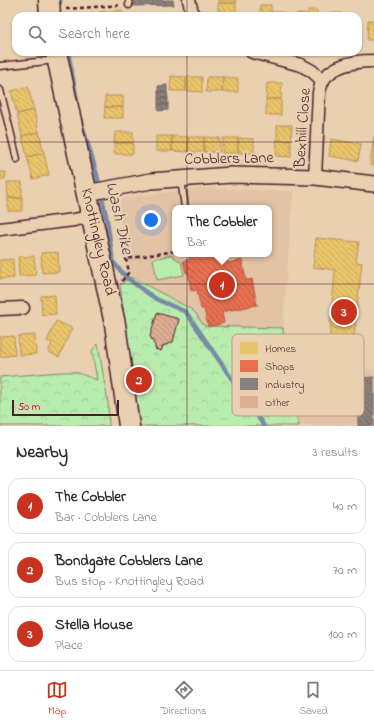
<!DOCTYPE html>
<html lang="en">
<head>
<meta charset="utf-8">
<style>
  body { margin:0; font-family:"Indie Flower",sans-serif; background:#f7f7f7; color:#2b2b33 }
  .scale { position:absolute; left:12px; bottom:10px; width:107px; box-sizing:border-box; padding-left:4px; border:2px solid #4a1f2b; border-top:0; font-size:11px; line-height:14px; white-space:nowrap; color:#4a1f2b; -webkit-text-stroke:3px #e9d0b1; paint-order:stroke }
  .you { position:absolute; left:151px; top:220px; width:14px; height:14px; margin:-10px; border:3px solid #fff; border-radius:50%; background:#1a73e8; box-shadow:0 0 0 6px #1a73e833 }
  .badge { display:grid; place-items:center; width:26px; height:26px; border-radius:50%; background:#c8321e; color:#fff; font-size:13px; font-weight:700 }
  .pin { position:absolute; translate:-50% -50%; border:2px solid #fff; box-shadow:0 1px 4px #0006 }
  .popup { position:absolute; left:172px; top:205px; width:100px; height:52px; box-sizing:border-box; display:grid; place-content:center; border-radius:8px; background:#fff; filter:drop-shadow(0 1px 3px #0005); font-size:13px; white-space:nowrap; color:#7c7c81 }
  .popup b { font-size:15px; color:#2b2b33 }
  .popup::after { content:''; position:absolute; left:50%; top:100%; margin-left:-8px; border:8px solid transparent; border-top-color:#fff }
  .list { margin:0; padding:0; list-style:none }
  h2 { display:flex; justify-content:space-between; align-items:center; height:52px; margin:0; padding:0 16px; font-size:17px }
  h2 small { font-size:13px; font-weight:400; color:#7c7c81 }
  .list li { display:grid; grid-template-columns:26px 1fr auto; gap:12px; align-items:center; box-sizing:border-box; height:56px; margin:0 8px 8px; padding:0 8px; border:1px solid #e1e1e2; border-radius:12px }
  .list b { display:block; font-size:15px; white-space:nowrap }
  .list p { margin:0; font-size:13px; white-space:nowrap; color:#7c7c81 }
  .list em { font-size:13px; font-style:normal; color:#7c7c81 }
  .icon { flex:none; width:22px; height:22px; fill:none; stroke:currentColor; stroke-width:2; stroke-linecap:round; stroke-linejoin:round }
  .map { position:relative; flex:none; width:374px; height:426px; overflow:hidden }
  .search { position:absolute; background:#fff; box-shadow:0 1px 3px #0004; left:12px; right:12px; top:12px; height:44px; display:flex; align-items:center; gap:10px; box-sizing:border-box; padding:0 14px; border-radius:12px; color:#7c7c81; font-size:15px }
  .sheet { height:244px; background:#fff }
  nav { display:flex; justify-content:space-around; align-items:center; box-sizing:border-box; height:56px; border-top:1px solid #e1e1e2; background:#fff; font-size:11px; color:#7c7c81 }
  nav a { display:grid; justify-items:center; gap:2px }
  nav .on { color:#c8321e }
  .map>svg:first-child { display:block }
  .built { fill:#e3c3a5; fill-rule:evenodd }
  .green { fill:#b8ecad; stroke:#81866c }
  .forest { fill:url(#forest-crowns); stroke:#81866c }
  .homes { fill:url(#homes-back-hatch); stroke:#b99257 }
  .shops { fill:url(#shops-back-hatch); stroke:#b85746 }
  .industry { fill:url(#industry-back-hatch); stroke:#776464 }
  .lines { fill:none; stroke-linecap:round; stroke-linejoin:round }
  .stream { stroke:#7889a5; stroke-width:4.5 }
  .building { fill:url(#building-back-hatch); stroke:#4a1f2b }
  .service-casing { stroke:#4a1f2b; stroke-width:9 }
  .minor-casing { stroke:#4a1f2b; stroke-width:15 }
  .tertiary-casing { stroke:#4a1f2b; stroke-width:18 }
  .trunk-casing { stroke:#4a1f2b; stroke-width:23 }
  .path { stroke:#4a1f2b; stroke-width:2.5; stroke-dasharray:4 3; stroke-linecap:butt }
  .service { stroke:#e9d0b1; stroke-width:6 }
  .minor { stroke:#e9d0b1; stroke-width:12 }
  .tertiary { stroke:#e9d0b1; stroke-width:15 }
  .trunk { stroke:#e9d0b1; stroke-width:20 }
  .grid { fill:none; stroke:#4a1f2b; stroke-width:1; stroke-opacity:0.55 }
  .labels { text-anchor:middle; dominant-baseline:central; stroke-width:4; stroke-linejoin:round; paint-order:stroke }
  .street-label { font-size:16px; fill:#4a1f2b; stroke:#e9d0b1 }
  .water-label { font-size:17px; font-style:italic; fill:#563a49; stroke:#e9d0b1 }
  .key { fill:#e9d0b1; stroke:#b99b89; stroke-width:1 }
  .key-label { font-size:11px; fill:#4a1f2b }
</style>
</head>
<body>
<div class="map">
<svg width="374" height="426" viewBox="0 0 374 426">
  <defs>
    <pattern id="forest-crowns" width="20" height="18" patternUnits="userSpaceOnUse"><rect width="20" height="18" fill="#b8ecad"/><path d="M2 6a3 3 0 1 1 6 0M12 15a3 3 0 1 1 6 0" fill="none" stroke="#a0ca95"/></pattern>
    <pattern id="homes-back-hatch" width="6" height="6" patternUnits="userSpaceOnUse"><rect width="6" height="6" fill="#e9c46a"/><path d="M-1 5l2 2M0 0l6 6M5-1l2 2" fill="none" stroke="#c9a85c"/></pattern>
    <pattern id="shops-back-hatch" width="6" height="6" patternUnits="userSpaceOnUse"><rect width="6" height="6" fill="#e76f51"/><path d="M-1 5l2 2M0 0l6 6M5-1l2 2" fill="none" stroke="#bd5b43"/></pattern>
    <pattern id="industry-back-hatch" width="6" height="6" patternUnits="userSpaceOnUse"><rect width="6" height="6" fill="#8a817c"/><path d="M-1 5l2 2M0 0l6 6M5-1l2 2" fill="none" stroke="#736966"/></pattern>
    <pattern id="building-back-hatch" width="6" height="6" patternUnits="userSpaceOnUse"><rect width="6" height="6" fill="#dfad91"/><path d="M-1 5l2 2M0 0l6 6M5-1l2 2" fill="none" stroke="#b78c77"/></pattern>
  </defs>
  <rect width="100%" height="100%" fill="#e9d0b1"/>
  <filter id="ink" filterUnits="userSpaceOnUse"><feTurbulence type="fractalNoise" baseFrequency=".025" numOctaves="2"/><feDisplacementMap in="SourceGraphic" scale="8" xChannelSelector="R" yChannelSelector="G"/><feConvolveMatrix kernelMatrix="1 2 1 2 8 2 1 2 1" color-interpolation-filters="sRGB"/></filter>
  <g filter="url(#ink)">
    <path class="built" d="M201,188L293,191L283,328L204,326L196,314L191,309L131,277L119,212L121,201L124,198ZM175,208H269V254H175Z
      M374,369V426H299L285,371Z"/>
    <path class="green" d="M171,255L181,262L184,275L157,280L153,259Z"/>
    <path class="forest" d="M131,277L191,309L196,314L204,326L283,328L285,371L299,426H138L120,285Z
      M98,344L108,403L109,426H0V377L61,372H75L97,380L92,351Z"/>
    <path class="homes" d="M218,0H236V3H218Z
      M218,3H236V14H218Z
      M260,5H271V16H260Z
      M122,10V16H99V12Z
      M308,10H317V16H308Z
      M271,12H282V16H271Z
      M331,13H342V16H331Z
      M296,14H308V16H296Z
      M358,19L359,20V40H358Z
      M368,20H374V40H367Z
      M171,76L186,77V91H170Z
      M186,77H202V92L186,91Z
      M207,77H223L222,92H206Z
      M223,77L238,78V92H222Z
      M267,83H282L281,99H266Z
      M28,87L34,110L17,114L11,91Z
      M105,96H123V107H105Z
      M266,99H281V115H266Z
      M105,107H123V118H104Z
      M34,110L39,132L22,136L17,114Z
      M277,125H292L291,141L277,140Z
      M39,132L44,153L27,157L22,136Z
      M115,132H133V143H114Z
      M156,136H172V151H156Z
      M172,136L188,137V152L172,151Z
      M374,136V166L370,165Z
      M189,137H204V152H188Z
      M204,137L220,138V152H204Z
      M223,138H238V153H222Z
      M238,138L254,139V153H238Z
      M331,139L361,144L358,161L329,156Z
      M277,140L291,141V157L276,156Z
      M114,143H133V154H114Z
      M44,153L49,175L33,179L27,157Z
      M0,172H6L5,179H0Z
      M7,182H22V198H8Z
      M8,198H22V211H8Z
      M316,238L359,242L356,262L362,263L352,357L328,354L335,270L313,267Z
      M58,252L59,272L42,273L41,253Z
      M34,256L36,275L19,276L18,257Z
      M13,259L14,278L0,279V260Z
      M55,295L56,314L42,315L41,296Z
      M56,321L72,328L59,357L48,352L52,343L47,341Z
      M35,335L36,354L19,355L18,336Z
      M14,336L15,355L0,357V337Z"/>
    <path class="shops" d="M191,254H245L227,258L228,263L242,260L246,280L252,279L257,305L222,312L224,323L208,327L204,309H201L197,290L191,291L188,272L186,273L183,261L190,260L189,257L191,256Z"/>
    <path class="industry" d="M133,0H173L174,5L133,6Z
      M167,85V92H158V86Z
      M158,92H167L168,98H158Z
      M158,98H168V104H158Z
      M158,104H168V110L158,111Z
      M374,377V426H358L357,378Z"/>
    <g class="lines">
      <path class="stream" d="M60,0V3
        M68,52L77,101
        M79,115L97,175L107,220L113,262L126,277L143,290L158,300L186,312L264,426"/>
    </g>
    <path class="building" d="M157,313L179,319L173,342L163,346L161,351L155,349V346L150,336Z"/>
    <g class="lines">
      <defs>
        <path id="service" d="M129,0V5
          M0,66L56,60
          M0,90L17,159
          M181,178L185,208"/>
        <path id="minor" d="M189,0L193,16
          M252,52L301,65L312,71L323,81
          M315,177L319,92C320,89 321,84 323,80C334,64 356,61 374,61
          M0,229L74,220L92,216
          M0,309L23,308"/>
        <path id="tertiary" d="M86,193L151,181L231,175L315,177L374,184"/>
        <path id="trunk" d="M49,0L50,16
          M56,52L115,324L129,426"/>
      </defs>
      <use href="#service" class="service-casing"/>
      <use href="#minor" class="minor-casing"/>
      <use href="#tertiary" class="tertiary-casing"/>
      <use href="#trunk" class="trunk-casing"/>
      <path class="path" d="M66,9L121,5
        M122,281L129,272L126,259L175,251"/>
      <use href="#service" class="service"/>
      <use href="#minor" class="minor"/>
      <use href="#tertiary" class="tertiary"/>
      <use href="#trunk" class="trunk"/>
    </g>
  </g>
  <path class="grid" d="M187,0V16M187,52V426M0,142H374M0,284H374"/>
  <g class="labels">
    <g class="street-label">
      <text transform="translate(303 128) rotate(-86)">Bexhill Close</text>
      <text transform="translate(229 159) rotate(-1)">Cobblers Lane</text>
      <text transform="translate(98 242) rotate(77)">Knottingley Road</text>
    </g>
    <g class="water-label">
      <text transform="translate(119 218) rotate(77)">Wash Dike</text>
    </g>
  </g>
  <rect x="232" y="334" width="132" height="82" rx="6" class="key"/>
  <rect x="240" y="342" width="18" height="12" fill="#e9c46a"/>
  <rect x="240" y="360" width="18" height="12" fill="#e76f51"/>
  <rect x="240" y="378" width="18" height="12" fill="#8a817c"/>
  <rect x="240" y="396" width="18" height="12" fill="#dfad91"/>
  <g class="key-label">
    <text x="265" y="352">Homes</text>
    <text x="265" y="370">Shops</text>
    <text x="265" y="388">Industry</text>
    <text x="265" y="406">Other</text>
  </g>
</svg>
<div class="scale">50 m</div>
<div class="you"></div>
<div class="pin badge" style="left:222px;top:285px">1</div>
<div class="popup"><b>The Cobbler</b>Bar</div>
<div class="pin badge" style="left:139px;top:380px">2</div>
<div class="pin badge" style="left:344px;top:312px">3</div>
<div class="search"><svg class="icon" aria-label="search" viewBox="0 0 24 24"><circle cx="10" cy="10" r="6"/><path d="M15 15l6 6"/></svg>Search here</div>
</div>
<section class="sheet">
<h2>Nearby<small>3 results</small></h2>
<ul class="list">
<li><span class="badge">1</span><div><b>The Cobbler</b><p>Bar · Cobblers Lane</p></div><em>40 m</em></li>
<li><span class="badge">2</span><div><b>Bondgate Cobblers Lane</b><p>Bus stop · Knottingley Road</p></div><em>70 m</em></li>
<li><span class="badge">3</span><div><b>Stella House</b><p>Place</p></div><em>100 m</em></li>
</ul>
</section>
<nav>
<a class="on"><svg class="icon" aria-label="map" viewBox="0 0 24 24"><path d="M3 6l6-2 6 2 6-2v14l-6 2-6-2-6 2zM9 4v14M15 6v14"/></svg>Map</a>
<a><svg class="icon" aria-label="directions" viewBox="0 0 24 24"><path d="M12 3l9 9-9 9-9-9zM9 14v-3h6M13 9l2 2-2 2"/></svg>Directions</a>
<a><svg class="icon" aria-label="saved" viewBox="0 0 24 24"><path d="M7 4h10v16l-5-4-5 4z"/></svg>Saved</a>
</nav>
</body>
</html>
